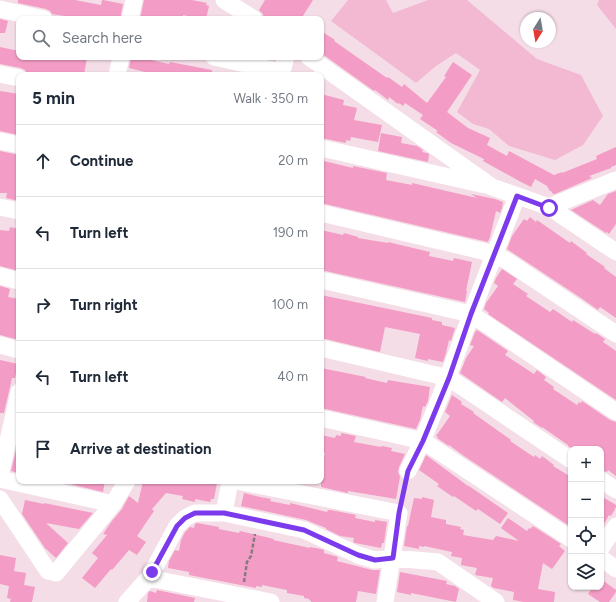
<!DOCTYPE html>
<html lang="en">
<head>
<meta charset="utf-8">
<style>
  body { margin:0; font-family:Figtree,sans-serif; background:#f2f2f3; color:#1f2937 }
  .controls { position:absolute; right:12px; bottom:12px; display:grid; overflow:hidden; border-radius:8px; box-shadow:0 1px 3px #0004 }
  .controls button { width:36px; height:36px; display:grid; place-items:center; padding:0; border:0; border-bottom:1px solid #e0e1e3; background:#fff; color:#1f2937; font:20px sans-serif }
  .compass { position:absolute; left:520px; top:12px; width:36px; height:36px; border-radius:50%; background:#fff; box-shadow:0 1px 3px #0004; rotate:191deg }
  .stop { position:absolute; width:12px; height:12px; margin:-9px; border:3px solid #7c3aed; border-radius:50%; background:#fff }
  .stop.end { background:#7c3aed; border-color:#fff; box-shadow:0 1px 4px #0008 }
  .list { margin:0; padding:0; list-style:none }
  h2 { display:flex; justify-content:space-between; align-items:center; height:52px; margin:0; padding:0 16px; font-size:17px }
  h2 small { font-size:13px; font-weight:400; color:#747a83 }
  .list li { display:grid; grid-template-columns:26px 1fr auto; gap:12px; align-items:center; box-sizing:border-box; height:72px; padding:0 16px; border-top:1px solid #e0e1e3 }
  .list b { display:block; font-size:15px; white-space:nowrap }
  .list em { font-size:13px; font-style:normal; color:#747a83 }
  .icon { flex:none; width:22px; height:22px; fill:none; stroke:currentColor; stroke-width:2; stroke-linecap:round; stroke-linejoin:round }
  .map { position:relative; flex:none; width:616px; height:602px; overflow:hidden }
  .search { position:absolute; background:#fff; box-shadow:0 1px 3px #0004; left:16px; top:16px; width:308px; height:44px; display:flex; align-items:center; gap:10px; box-sizing:border-box; padding:0 14px; border-radius:8px; color:#747a83; font-size:15px }
  .panel { position:absolute; background:#fff; box-shadow:0 1px 3px #0004; left:16px; top:72px; width:308px; height:412px; border-radius:8px }
  .map>svg:first-child { display:block }
  .green { fill:#f3b9d3 }
  .building { fill:#f39cc5 }
  .lines { fill:none; stroke-linecap:round; stroke-linejoin:round }
  .path { stroke:#887980; stroke-width:2.5; stroke-dasharray:4 2; stroke-linecap:butt }
  .minor { stroke:#fff; stroke-width:17 }
  .route { stroke:#7c3aed; stroke-width:5 }
</style>
</head>
<body>
<div class="map">
<svg width="616" height="602" viewBox="0 0 616 602">
  <rect width="100%" height="100%" fill="#f4dde7"/>
  <path class="green" d="M348,0H386L393,13L428,0H467L537,59L581,75L603,116L583,145L555,160L509,146L489,129L473,124L457,112L480,70L456,53L436,66L416,83L331,21Z
    M599,0H616V29L597,5Z"/>
  <path class="building" d="M18,0H75L101,5L102,0H103L123,4L120,19H84L52,14L50,11L46,9L18,3Z
    M144,0H192L207,3L206,5L209,6L206,19H202L183,15V19H140Z
    M265,0H313L301,19H264L263,14L259,10Z
    M0,19L8,21L5,33H0Z
    M321,31L335,40L334,41L387,78L388,77L402,87L404,84L427,103L446,77L444,76L453,62L472,75L447,112L468,128L490,138L487,145L507,156L509,151L554,175L562,172V173L597,159L596,156L616,147V165L611,167V168L589,176L592,178L555,194H553L551,191H550L547,186L535,179L531,187L521,182L483,161L484,159L451,143L436,132L438,131L420,119L423,115L405,103L403,106L399,103L398,104L389,97L388,100L375,90L374,91L321,53Z
    M0,47L19,51V57H87L84,75H38L27,73L25,70L21,68L0,64Z
    M131,57H137L169,64L170,62L212,70V75H145V72L129,68Z
    M0,91L19,94V135L0,131Z
    M321,94L344,100L343,105L357,108L354,120L382,125L378,142L351,137L350,141L346,140V143L321,138Z
    M381,133L402,137L401,143L417,146L423,150L422,152L427,153L429,154L428,162L378,151Z
    M0,151L19,155V201L6,198L7,193H0Z
    M324,161L353,168V166L387,173L386,180L412,185V183L477,198L471,194L495,199L503,202L502,208L500,213L496,211L490,237L488,242L321,203V163H323Z
    M616,191V224L609,234L607,232L606,233L571,210L593,200L600,205L608,194Z
    M530,217L536,222L537,220L570,243L571,241L587,253L586,254L605,267L604,268L616,277V318L600,307L598,310L581,298L507,249L512,236L524,219L527,221Z
    M10,227L19,229V271L0,266V230L9,231Z
    M321,230L343,235L344,233L358,237V238L388,243V242L430,252L429,256L453,261L454,258L472,262L466,291H467L465,302L321,270Z
    M502,269L517,279L513,284L528,294L526,296L550,312L553,309L572,322L573,320L595,334L596,333L605,339L603,342L616,351V400L488,314L489,313L484,309L486,303L498,286L494,283L496,278Z
    M0,286L10,289L8,297L19,299V340L0,335Z
    M321,295L432,318V320L442,322V325L455,328L451,341L449,340L446,353L443,362L428,359V361L415,358L420,334L385,327L380,352L321,338Z
    M477,330L508,351L505,355L534,374L537,370L546,377L544,380L554,387L553,389L577,405L579,402L581,403L582,401L610,420L616,422V476L608,470L607,472L601,470V449H573L568,446V445L542,427V428L533,422L534,421L505,398L502,402L460,373L466,358L474,346L470,345L475,332Z
    M0,360L18,364L15,378H12L4,413H0Z
    M321,368L366,377L365,378L387,383L388,380L430,387L428,401L425,407L423,406L420,420L416,429L321,408Z
    M452,395L462,402L461,404L474,412L473,413L511,440L510,441L534,457L535,455L540,459L542,456L554,465L553,466L571,477V527L464,456L449,445V446L437,438L438,437L436,436L450,416L445,412Z
    M341,433L356,436L354,442L381,447L382,446L392,448L391,451L405,454L399,467L398,472L400,477L396,499L348,491V493L321,487V471L325,453L321,452V435L335,438L336,435L341,436Z
    M19,437V473L11,471Z
    M426,455L468,486H469L508,513L500,524L478,509L476,511L454,496L453,497L437,486L439,484L419,470Z
    M58,481H105L103,492Z
    M143,481H209L217,483L214,499H211L210,502L195,499V502L182,499L183,496L166,493L152,509L154,511L137,536L146,542L137,555L129,550L112,570L111,569L95,588L82,578L98,558L92,553L107,535L103,534L112,521L122,509L129,496L138,503Z
    M244,493L260,497L271,499L270,501L290,505V503L327,512L328,510H331L356,515L355,518L375,522V520L387,522L384,543H382L381,548L355,543L353,542L354,538L340,536L326,529V528L306,520L241,506Z
    M601,496L616,505V507L611,516L609,515L601,529Z
    M422,497L434,500L431,517L446,520V524L461,527L460,529L464,530L463,535L493,540L496,536L519,541L501,528L508,518L527,531L529,528L530,529L533,526L561,544L559,546L565,551L552,569L543,563L538,589L555,592L554,602H524L513,600L514,592L494,588L491,586L493,578L475,575L477,568L461,565L462,558L451,556L452,552L424,546V547L419,546V549L404,546L407,526H408L414,498L422,499Z
    M25,500L44,504V503L93,513L79,529L46,523L68,543L56,558L45,548L22,514Z
    M197,523L219,527V529L239,533L240,531L274,539L273,540L310,548V547L321,549L324,550V553L338,557L337,561L372,570H380L376,594L358,591L356,602H311V601L309,600V599L304,598V596L287,593V590L262,585V587L256,586V588L189,575V572L168,568L169,561L175,550L179,551L181,540L185,532L190,527L194,528L195,524Z
    M0,555L16,558L14,571L26,573L24,585L35,587L32,602H10L11,599L7,598L9,586L0,584Z
    M400,572L447,581L446,584L455,586L459,589L456,602L411,593V595L397,592Z
    M601,579L616,590V592L609,602H600L588,594L593,587H601Z
    M157,590L195,598L194,602H147L148,593L150,591L156,593Z"/>
  <g class="lines">
    <path class="path" d="M402,499L405,484
      M244,582L247,562L251,556L255,534"/>
    <path class="minor" d="M224,0L254,19
      M0,9L44,19
      M130,19L134,0
      M214,57L281,72
      M309,57L492,187L549,207L616,252
      M0,74L19,78
      M117,75L121,57
      M281,75L286,57
      M0,141L19,145
      M321,148L485,185
      M0,207L19,211
      M549,207L616,180
      M321,213L495,254L507,261L616,334
      M0,276L19,281
      M321,280L471,314L616,412
      M0,345L19,350
      M321,348L449,378L571,460
      M321,418L423,441L571,539
      M408,471C433,420 451,368 471,315C486,275 502,236 517,196
      M0,476L19,392
      M0,479L113,504L127,481
      M601,480L616,490
      M237,481L399,513L385,602
      M0,499L48,571L56,573L113,504
      M224,513L230,481
      M601,548L616,526
      M601,558L616,569
      M149,578L271,602
      M127,602L142,585L149,578L177,526L185,518L195,513H224L304,530L358,555L375,560L393,558L438,562L496,602"/>
  </g>
  <g class="lines">
    <path class="route" d="M152,572L177,526L185,518L195,513H224L304,530L358,555L375,560L393,558L399,513L408,471L423,441L449,378L471,314L517,196L549,208"/>
  </g>
</svg>
<div class="controls">
<button>+</button>
<button>−</button>
<button><svg class="icon" aria-label="locate" viewBox="0 0 24 24"><circle cx="12" cy="12" r="6"/><path d="M12 2v4M12 18v4M2 12h4M18 12h4"/></svg></button>
<button><svg class="icon" aria-label="layers" viewBox="0 0 24 24"><path d="M12 4l9 5-9 5-9-5zM3 14l9 5 9-5"/></svg></button>
</div>
<svg class="compass" viewBox="-18 -18 36 36"><path d="M0-13l5 13h-10z" fill="#e53935"/><path d="M0 13l5-13h-10z" fill="#747a83"/></svg>
<div class="stop" style="left:549px;top:208px"></div>
<div class="stop end" style="left:152px;top:572px"></div>
<div class="search"><svg class="icon" aria-label="search" viewBox="0 0 24 24"><circle cx="10" cy="10" r="6"/><path d="M15 15l6 6"/></svg>Search here</div>
<section class="panel">
<h2>5 min<small>Walk · 350 m</small></h2>
<ul class="list">
<li><svg class="icon" aria-label="ahead" viewBox="0 0 24 24"><path d="M12 20V5M6 11l6-6 6 6"/></svg><div><b>Continue</b></div><em>20 m</em></li>
<li><svg class="icon" aria-label="left" viewBox="0 0 24 24"><path d="M17 20v-9H6M10 6l-5 5 5 5"/></svg><div><b>Turn left</b></div><em>190 m</em></li>
<li><svg class="icon" aria-label="right" viewBox="0 0 24 24"><path d="M7 20v-9h11M14 6l5 5-5 5"/></svg><div><b>Turn right</b></div><em>100 m</em></li>
<li><svg class="icon" aria-label="left" viewBox="0 0 24 24"><path d="M17 20v-9H6M10 6l-5 5 5 5"/></svg><div><b>Turn left</b></div><em>40 m</em></li>
<li><svg class="icon" aria-label="arrive" viewBox="0 0 24 24"><path d="M6 21V4h12l-3 4 3 4H6"/></svg><div><b>Arrive at destination</b></div></li>
</ul>
</section>
</div>
</body>
</html>
